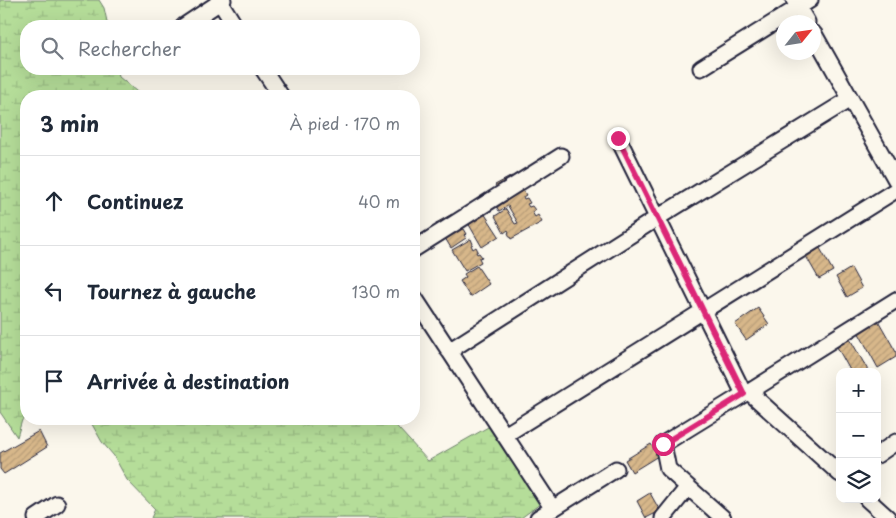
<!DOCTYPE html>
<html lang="fr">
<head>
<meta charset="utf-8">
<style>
  body { margin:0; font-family:"Playpen Sans",sans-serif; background:#f2f2f3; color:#1f2937 }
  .controls { position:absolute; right:15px; bottom:15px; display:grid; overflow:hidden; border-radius:10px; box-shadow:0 5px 20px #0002 }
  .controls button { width:45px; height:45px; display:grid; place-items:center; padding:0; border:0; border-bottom:1px solid #e0e1e3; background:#fff; color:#1f2937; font:25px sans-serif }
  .compass { position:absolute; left:776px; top:15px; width:45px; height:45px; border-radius:50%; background:#fff; box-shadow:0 5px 20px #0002; rotate:60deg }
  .stop { position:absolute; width:15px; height:15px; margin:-11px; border:4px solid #db2777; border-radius:50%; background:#fff }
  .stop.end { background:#db2777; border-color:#fff; box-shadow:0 1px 5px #0008 }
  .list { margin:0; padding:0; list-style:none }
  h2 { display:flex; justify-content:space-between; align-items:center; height:65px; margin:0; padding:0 20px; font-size:21px }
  h2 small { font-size:16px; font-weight:400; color:#747a83 }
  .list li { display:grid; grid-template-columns:32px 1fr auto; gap:15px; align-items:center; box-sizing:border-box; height:90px; padding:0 20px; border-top:1px solid #e0e1e3 }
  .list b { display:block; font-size:19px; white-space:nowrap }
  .list em { font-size:16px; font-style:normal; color:#747a83 }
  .icon { flex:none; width:28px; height:28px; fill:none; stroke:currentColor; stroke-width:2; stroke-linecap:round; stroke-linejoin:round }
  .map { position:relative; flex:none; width:896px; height:518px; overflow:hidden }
  .search { position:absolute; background:#fff; box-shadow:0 5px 20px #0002; left:20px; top:20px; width:400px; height:55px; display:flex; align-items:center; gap:12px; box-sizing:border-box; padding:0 18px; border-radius:20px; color:#747a83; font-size:19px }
  .panel { position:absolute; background:#fff; box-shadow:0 5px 20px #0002; left:20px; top:90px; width:400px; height:335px; border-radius:20px }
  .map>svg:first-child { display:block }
  .wetland { fill:url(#wetland-marsh); stroke:#6c806a }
  .building { fill:url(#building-hatch); stroke:#22223b }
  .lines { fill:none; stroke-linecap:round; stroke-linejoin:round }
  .minor-casing { stroke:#22223b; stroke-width:19 }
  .minor { stroke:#fbf7ec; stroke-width:15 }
  .route { stroke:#db2777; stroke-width:6 }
</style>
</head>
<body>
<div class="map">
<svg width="896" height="518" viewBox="0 0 896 518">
  <defs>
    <pattern id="wetland-marsh" width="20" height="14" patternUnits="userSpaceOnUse" patternTransform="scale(1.25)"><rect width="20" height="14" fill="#b5dd99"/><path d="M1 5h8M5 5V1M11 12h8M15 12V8" fill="none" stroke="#9bbd85"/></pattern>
    <pattern id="building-hatch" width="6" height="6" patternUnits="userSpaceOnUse" patternTransform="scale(1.25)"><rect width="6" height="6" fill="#d7b78a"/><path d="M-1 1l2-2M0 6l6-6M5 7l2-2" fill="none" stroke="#b89d78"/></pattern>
  </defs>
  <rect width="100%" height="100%" fill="#fbf7ec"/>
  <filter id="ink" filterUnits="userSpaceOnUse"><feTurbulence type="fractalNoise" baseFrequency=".02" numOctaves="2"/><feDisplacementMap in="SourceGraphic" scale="10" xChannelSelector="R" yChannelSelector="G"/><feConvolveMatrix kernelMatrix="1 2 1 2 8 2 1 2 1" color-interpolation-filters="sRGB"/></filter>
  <g filter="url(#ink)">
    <path class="wetland" d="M0,0H99L104,8L108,26H26V69H117L119,77L142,96H26V418L22,420L17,437L0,412Z
      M89,419H390L428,461L490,426L540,504L521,518H151L155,509L127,480L114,456L102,442Z"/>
    <path class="building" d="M512,176L520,192L523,190L526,195L523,197L524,199L527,198L530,203L527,204L529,207L532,206L535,210L532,212L535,217L538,215L542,222L511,239L508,233L509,232L508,230L504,233L495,216L506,209L515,224L518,223L508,206L499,211L494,202L497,188L495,185Z
      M484,213L499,236L482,247L468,223Z
      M452,214L462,230L464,229L467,234L464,235L466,238L451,248L436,223Z
      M813,236L833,271L819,279L799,244Z
      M471,239L473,244L471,245L473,249L476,247L478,251L476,252L477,254L479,253L482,257L479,258L481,262L465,271L452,250Z
      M477,266L489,284L470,297L460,281L466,277L464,274Z
      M851,268L862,288L847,297L836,277Z
      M758,308L769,324L746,340L735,324Z
      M875,315L896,352V357L878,368L855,326Z
      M850,339L869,372H851L837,347Z
      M39,431L47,447L4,474L0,469V453Z
      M651,444L658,456L632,472L625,460Z
      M650,493L660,511L646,518L637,501Z"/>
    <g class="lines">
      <defs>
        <path id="minor" d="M794,0L807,22
          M220,2L235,26
          M184,26L223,0
          M814,34L896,180
          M701,68L810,0
          M263,69L281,96
          M618,138L744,394
          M414,249L561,156
          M414,297L553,509
          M449,351L657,218L850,99
          M749,392L840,474
          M505,435L896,190
          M877,455L896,442
          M867,499L888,518
          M36,518L57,504
          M538,518L616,469
          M663,518L688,487
          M723,518L668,469L663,444L744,394L749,392L896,300"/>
      </defs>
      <use href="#minor" class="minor-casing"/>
      <use href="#minor" class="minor"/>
    </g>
  </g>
  <g class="lines" filter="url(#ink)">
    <path class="route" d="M618,138L744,394L663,444"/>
  </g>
</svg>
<div class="controls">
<button>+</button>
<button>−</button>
<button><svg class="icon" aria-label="layers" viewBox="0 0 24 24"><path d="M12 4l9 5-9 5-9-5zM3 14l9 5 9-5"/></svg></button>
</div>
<svg class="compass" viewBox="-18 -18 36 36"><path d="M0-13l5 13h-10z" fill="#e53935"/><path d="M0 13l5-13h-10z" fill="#747a83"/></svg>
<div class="stop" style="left:663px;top:444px"></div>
<div class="stop end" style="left:618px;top:138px"></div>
<div class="search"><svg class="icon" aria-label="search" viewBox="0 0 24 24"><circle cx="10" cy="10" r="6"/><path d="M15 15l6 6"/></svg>Rechercher</div>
<section class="panel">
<h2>3 min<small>À pied · 170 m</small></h2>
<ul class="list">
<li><svg class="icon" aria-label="ahead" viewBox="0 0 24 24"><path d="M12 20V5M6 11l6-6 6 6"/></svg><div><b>Continuez</b></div><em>40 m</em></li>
<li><svg class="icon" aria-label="left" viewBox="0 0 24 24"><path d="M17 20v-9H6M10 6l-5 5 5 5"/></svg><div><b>Tournez à gauche</b></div><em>130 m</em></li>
<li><svg class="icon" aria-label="arrive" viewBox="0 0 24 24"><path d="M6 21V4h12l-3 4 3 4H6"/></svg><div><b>Arrivée à destination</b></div></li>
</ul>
</section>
</div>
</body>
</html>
